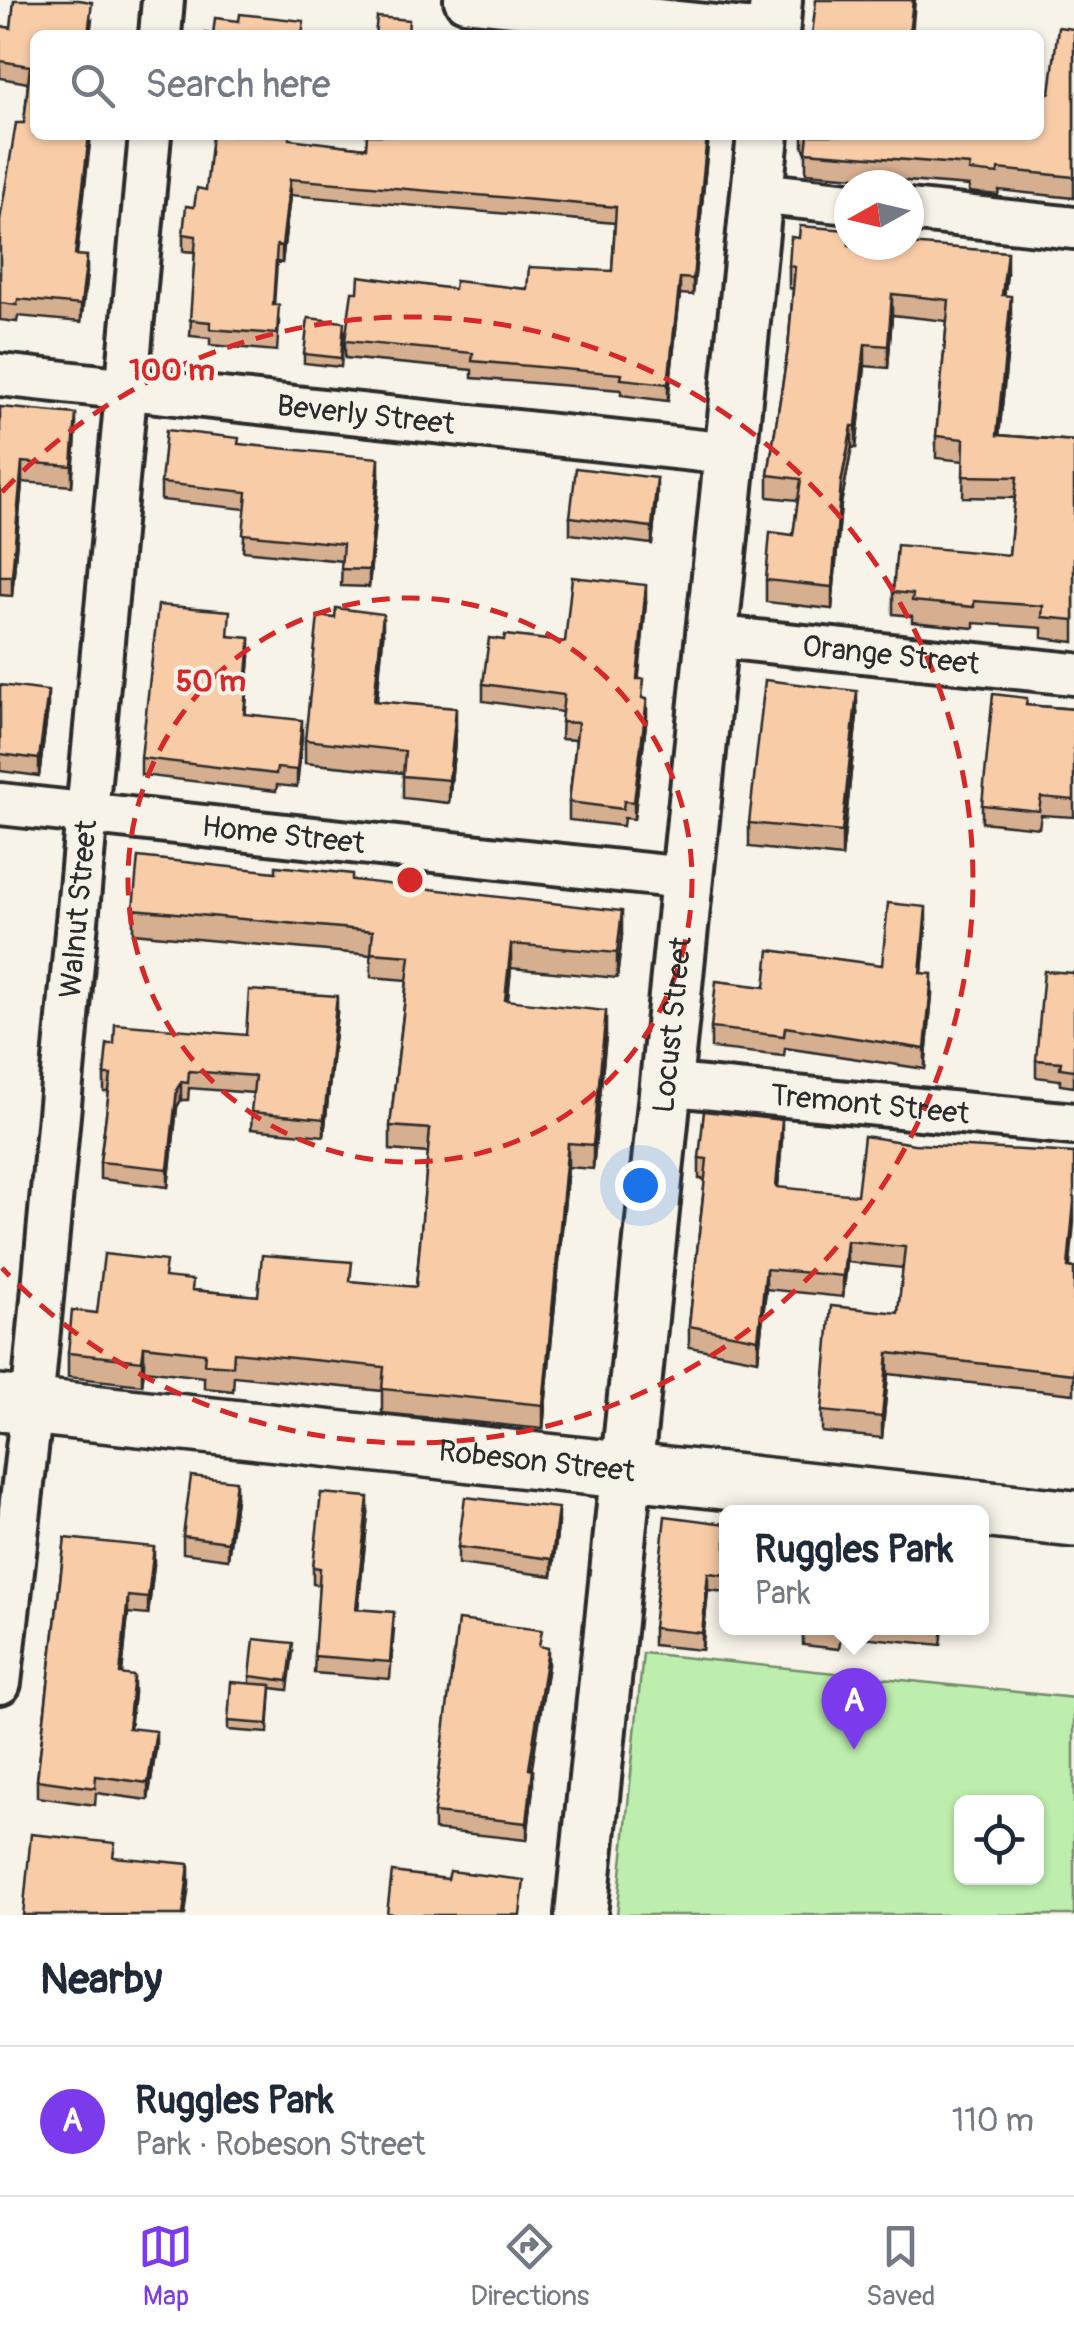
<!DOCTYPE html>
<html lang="en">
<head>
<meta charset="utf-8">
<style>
  body { margin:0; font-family:Pangolin,sans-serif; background:#f6f6f7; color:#1f2937 }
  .controls { position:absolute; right:30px; bottom:30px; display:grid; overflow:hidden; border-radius:15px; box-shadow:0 2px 8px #0004 }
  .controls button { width:90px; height:90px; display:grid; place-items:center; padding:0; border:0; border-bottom:2px solid #e0e1e3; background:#fff; color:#1f2937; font:50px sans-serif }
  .compass { position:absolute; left:834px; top:170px; width:90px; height:90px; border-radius:50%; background:#fff; box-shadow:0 2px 8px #0004; rotate:262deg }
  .you { position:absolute; left:640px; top:1185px; width:35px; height:35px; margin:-25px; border:8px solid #fff; border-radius:50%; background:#1a73e8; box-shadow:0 0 0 15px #1a73e833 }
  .badge { display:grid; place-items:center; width:65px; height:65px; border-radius:50%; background:#7c3aed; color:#fff; font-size:32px; font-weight:700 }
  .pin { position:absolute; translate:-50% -82px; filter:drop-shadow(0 2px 5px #0008) }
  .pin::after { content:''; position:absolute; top:52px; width:35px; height:30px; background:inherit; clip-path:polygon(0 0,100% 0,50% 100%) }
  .popup { position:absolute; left:719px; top:1505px; width:270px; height:130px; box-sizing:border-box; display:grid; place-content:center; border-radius:15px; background:#fff; filter:drop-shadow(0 2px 8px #0005); font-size:32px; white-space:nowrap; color:#747a83 }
  .popup b { font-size:38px; color:#1f2937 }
  .popup::after { content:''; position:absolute; left:50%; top:100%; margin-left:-20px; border:20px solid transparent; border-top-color:#fff }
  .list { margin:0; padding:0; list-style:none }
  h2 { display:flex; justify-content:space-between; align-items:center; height:130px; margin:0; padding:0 40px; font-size:42px }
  h2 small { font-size:32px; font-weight:400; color:#747a83 }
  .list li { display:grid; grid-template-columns:65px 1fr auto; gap:30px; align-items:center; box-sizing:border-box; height:150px; padding:0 40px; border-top:2px solid #e0e1e3 }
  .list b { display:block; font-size:38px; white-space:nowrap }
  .list p { margin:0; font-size:32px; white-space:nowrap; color:#747a83 }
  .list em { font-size:32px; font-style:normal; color:#747a83 }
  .icon { flex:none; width:55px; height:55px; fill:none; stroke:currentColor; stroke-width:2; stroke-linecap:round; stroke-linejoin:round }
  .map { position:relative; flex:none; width:1074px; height:1915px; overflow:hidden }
  .search { position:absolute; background:#fff; box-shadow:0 2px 8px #0004; left:30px; right:30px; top:30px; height:110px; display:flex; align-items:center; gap:25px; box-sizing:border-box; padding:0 35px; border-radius:15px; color:#747a83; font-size:38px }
  .sheet { height:280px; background:#fff }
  nav { display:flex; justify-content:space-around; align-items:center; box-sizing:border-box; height:140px; border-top:2px solid #e0e1e3; background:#fff; font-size:28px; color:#747a83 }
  nav a { display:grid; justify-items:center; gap:5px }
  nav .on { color:#7c3aed }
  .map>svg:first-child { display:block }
  .green { fill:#bdeead; stroke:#748c6c; stroke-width:2.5; fill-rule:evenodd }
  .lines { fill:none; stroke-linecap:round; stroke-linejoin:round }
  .minor-casing { stroke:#2b2b2b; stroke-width:48 }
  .tertiary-casing { stroke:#2b2b2b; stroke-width:58 }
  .secondary-casing { stroke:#2b2b2b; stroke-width:62 }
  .minor { stroke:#f7f3e8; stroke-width:40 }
  .tertiary { stroke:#f7f3e8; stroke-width:50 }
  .secondary { stroke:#f7f3e8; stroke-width:55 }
  .wall { fill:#d6af90; stroke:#2b2b2b; stroke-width:2.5 }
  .shaded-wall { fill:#ae8f76; stroke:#2b2b2b; stroke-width:2.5 }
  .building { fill:#f9cca8; stroke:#2b2b2b; stroke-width:2.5 }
  .ring { fill:none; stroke:#d62828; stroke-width:5; stroke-dasharray:18 12 }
  .labels { text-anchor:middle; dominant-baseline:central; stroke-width:8; stroke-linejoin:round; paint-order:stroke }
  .street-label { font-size:30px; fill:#2b2b2b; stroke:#f7f3e8 }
  .centre { fill:#d62828; stroke:#f7f3e8; stroke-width:5 }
  .ring-label { font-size:30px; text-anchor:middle; font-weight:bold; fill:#d62828; stroke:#f7f3e8; stroke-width:8; stroke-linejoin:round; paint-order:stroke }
</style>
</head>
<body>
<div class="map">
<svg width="1074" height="1915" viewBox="0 0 1074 1915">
  <rect width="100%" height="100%" fill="#f7f3e8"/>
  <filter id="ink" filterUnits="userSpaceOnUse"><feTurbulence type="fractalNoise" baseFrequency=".01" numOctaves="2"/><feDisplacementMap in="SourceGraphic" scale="20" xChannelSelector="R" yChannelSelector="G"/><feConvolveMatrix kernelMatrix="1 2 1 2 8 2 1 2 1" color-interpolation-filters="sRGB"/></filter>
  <g filter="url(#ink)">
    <path class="green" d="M643,1653L1074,1698V1915H617ZM962,1802H1036V1878H962Z"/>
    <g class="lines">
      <defs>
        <g id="minor">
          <path d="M465,0L773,32"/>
          <path d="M160,35L163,0"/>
          <path d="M757,193L849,203"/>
          <path d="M909,210L1074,228"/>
          <path id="s1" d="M0,375L730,454"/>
          <path id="s2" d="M710,636L1074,674"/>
          <path id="s3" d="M0,804L684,878"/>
          <path id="s4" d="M663,1084L1074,1124"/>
          <path id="s5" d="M0,1683L32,1406L150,135"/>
        </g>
        <g id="tertiary">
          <path d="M773,35L776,0"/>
          <path id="s6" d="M581,1915L763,135"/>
        </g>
        <g id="secondary">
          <path id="s7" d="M0,1403L1074,1519"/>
        </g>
      </defs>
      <use href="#minor" class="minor-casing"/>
      <use href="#tertiary" class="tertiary-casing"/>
      <use href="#secondary" class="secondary-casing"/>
      <use href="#minor" class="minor"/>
      <use href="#tertiary" class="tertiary"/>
      <use href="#secondary" class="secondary"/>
    </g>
    <path class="wall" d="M92,19L90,35H35L77,255L87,273L81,322L18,316L17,322L0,320V220L24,123L28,83L0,78V26L11,28Z
      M1074,29V198L999,190L998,195L969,192V186L806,173V153L803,147V135H1039L1050,93Z
      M291,140L366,148L708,145L693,295L680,294L668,401L621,395V390L472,378V370L345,358V341L454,289H527L612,271L615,223L290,195L282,263L277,262L274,305L279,322L277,351L210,345V338L190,336L195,252L183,251V234L194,207L206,190Z
      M847,238L1007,273L1004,296L1011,318L999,435L1074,441V642L1042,638V628L974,623V628L912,622V616L893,614V592L1009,555L1015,498L963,497L964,461L936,458V436L947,321L892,315L888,368L865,366L856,448L852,447L841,504L832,609L766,602V580L793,535L798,500L768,497V475L788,349L793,289L789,288V266Z
      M344,331L341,367L304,363V354Z
      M0,407L76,434L72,486L22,482L12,596L0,595Z
      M239,444L379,476L369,587L341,586L342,561L243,551L246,509L161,500V483Z
      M657,495L652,544L570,534V517Z
      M646,602L638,679L647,716L634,819L624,818L623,826L569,820V802L576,740L561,739L562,712L483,701V684L504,640L565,642Z
      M229,636L250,656L245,715L302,737L297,787L277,785L276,791L141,775V758Z
      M383,637L377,701L456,731L449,803L403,798V773L305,763V740Z
      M0,685L48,708L39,776L0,771Z
      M1027,705L1074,709V817L1041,815L1039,828L982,822V805Z
      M857,715L842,857L749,847V823Z
      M352,880L622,935L617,978L511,968L508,1000L606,1035L593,1169L568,1167L543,1429L382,1413V1391L234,1376L233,1391L204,1388V1377L144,1370L142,1385L68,1377V1353L97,1313L166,1277L193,1290L258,1296L352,1282L416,1287L428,1153L390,1150V1126L407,980L371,977V955L133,933V909Z
      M926,927L922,973L932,994L925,1069L785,1048L784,1056L711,1048V1028L765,987L882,965Z
      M1074,973V1087L1060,1085V1080L1036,1077V1060Z
      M337,1013L324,1136L251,1129L253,1093L189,1088L188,1100H181L177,1107L168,1187L100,1179V1162L109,1092H104V1075L114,1044L246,1035Z
      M782,1140L778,1187L1074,1268V1394L888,1374L882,1438L822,1432V1411L898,1313L903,1268L847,1262L843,1297L766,1289L758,1360L689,1347V1326L705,1179H699V1158Z
      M236,1499L228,1559L183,1553V1536Z
      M368,1515L358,1609L394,1629L390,1679L314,1673L319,1585L313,1584V1567Z
      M726,1524V1592L708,1590L702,1650L653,1645V1628Z
      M558,1525L552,1576L458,1564V1547Z
      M65,1538L154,1565L148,1615L128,1613L122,1674L134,1693L130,1728L156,1748L148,1800L96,1793L95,1805L37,1797V1780Z
      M803,1628H943L941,1645L841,1635L839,1649L803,1645Z
      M542,1647L548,1665L531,1770L533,1787L527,1840L434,1830V1813Z
      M293,1652L288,1690L271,1688L268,1733L228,1730V1721L250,1683V1676Z"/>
    <path class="shaded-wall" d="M913,0H915L912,35H909Z
      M89,135H91L75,272V255Z
      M708,135V145L693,295V279Z
      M290,179V195L282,263V246Z
      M1007,252V273L1002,317V295Z
      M87,256V273L81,322V305Z
      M680,278V294L668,401V384Z
      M892,294V315L888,368V346Z
      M1011,296V318L997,456V435Z
      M865,344V366L856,448V426Z
      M76,414V434L72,486V466Z
      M852,426V447L841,504L832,609V587L841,483Z
      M379,458V476L369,587V570Z
      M22,462V482L12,596V576Z
      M657,478V495L652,544V527Z
      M646,585V602L637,696V679Z
      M383,614V637L374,723V701Z
      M250,638V656L244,732V714Z
      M48,691V708L39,776V759Z
      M857,691V715L842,857V832Z
      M647,699V716L634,819V802Z
      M456,708V731L449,803V780Z
      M302,720V737L297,787V770Z
      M926,907V927L920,993V973Z
      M622,911V935L617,978V953Z
      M511,944V968L505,1024V1000Z
      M932,974V994L925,1069V1049Z
      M337,996V1013L324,1136V1119Z
      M606,1011V1035L593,1169V1145Z
      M181,1082V1100L177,1107L168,1187V1169L177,1089Z
      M782,1120V1140L776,1207V1187Z
      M568,1143V1167L543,1429V1405Z
      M1074,1202V1222L1068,1288V1267Z
      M847,1241V1262L843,1297V1276Z
      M766,1269V1289L758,1360V1339Z
      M144,1346V1370L142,1385V1361Z
      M888,1353V1374L882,1438V1417Z
      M236,1481V1499L228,1559V1542Z
      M368,1497V1515L356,1626V1609Z
      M558,1508V1525L552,1576V1559Z
      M154,1547V1565L148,1615V1598Z
      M708,1573V1590L702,1650V1633Z
      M128,1596V1613L120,1691V1674Z
      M548,1648V1665L529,1787V1769Z
      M134,1676V1693L128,1745V1728Z
      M156,1731V1748L148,1800V1783Z
      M533,1770V1787L527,1840V1823Z
      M189,1864V1885L185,1915H183Z"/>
    <path class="building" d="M14,0H78L92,2L88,35H35V135H89L75,255L87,256L81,305L18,299L17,305L0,303V220L16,123H24L30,66L0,61V26L11,28Z
      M816,0H913L909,35H812Z
      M240,14L304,21L302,35H204L205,33L213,35L215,18L239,21Z
      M377,17L409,20L408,34L414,35H375Z
      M1058,27L1074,29V177L999,169L998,174L969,171L970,165L806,152L808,135H1039V92L1050,93Z
      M549,31L592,35H548Z
      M212,135H290L289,139L366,148L367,135H707L693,279L680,278L668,384L621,379L622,374L472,361L473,353L345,341L352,292H358L359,276L454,289L455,281L527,289L529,267L612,271L616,207L290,179L282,246L277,245L273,305H279L277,334L210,329V322L190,320L196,236L183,234L186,206L194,207L197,188L206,190Z
      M800,226L847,230L846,238L849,239V245H909V244L1007,252L1002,295L1011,296L997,435L1074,441V620L1042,617L1043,606L974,601V607L912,601L913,594L893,592L897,545L1009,555L1017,477L963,476L964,439L936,436L949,300L892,294L888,346L865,344L856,426H852L841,483L832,587L766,580L770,532L793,535L801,479L768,475L788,349L795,267L789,266L791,237L799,238Z
      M308,318L344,322L341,358L304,354Z
      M0,407L76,414L72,466L22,462L12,576H0Z
      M166,430L239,438L238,444L379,458L369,570L341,569L343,544L243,534L247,492L161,483Z
      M576,468L657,478L652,527L570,517Z
      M572,577L646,585L637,679H644L642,698L647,699L634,802L624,801L623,809L569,802L578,723L561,722L564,695L483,684L489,638L504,640L505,635L565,642Z
      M158,605L230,611L228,636L250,638L244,714L302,720L297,770L277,768L276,774L141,758Z
      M336,608L383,614L374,701L456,708L449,780L403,776L405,751L305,740L318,616L335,618Z
      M765,680L857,691L842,832L749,823Z
      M0,685L48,691L39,759L0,754Z
      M993,694L1027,698L1026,705L1074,709V800L1041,797L1039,811L982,805Z
      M138,857L276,872V866L352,874V880L622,911L617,953L511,944L505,1000L606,1011L593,1145L568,1143L543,1405L382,1389L384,1367L234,1352L233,1366L204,1364L205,1353L144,1346L142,1361L68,1353L72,1310L97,1313L104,1254L166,1261L164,1277L193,1280L192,1290L258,1296L262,1255L352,1262L350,1281L416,1287L430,1129L390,1126L410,956L371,953L373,931L133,909Z
      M888,903L926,907L920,973L932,974L925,1049L785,1027L784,1036L711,1028L716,981L765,987L769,950L882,965Z
      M1044,971L1074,973V1070L1060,1068L1061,1062L1036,1060Z
      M249,990L337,996L324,1119L251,1112L255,1076L189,1071L188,1083L181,1082L177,1089L168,1169L100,1162L111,1075H104L107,1044H114L115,1024L246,1035Z
      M704,1111L782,1120L776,1187L857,1195L864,1136L914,1144L1074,1153V1202L1068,1267L1074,1268V1374L888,1353L882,1417L822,1411L831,1306L898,1313L905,1247L847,1241L843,1276L766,1269L758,1339L689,1326L707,1159L699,1158Z
      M191,1476L236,1481L228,1542L183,1536Z
      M321,1493L368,1497L356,1609L394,1612L390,1662L314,1656L320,1568L313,1567Z
      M465,1497L558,1508L552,1559L458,1547Z
      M665,1516L726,1524V1575L708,1573L702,1633L653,1628Z
      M65,1538L154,1547L148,1598L128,1596L120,1674L134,1676L128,1728L156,1731L148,1783L96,1776L95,1788L37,1780Z
      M458,1620L542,1630L539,1646L548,1648L529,1769L533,1770L527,1823L434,1813Z
      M803,1628H840L839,1632Z
      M254,1639L293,1643L288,1681L250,1676Z
      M231,1682L271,1685L268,1724L228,1721Z
      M31,1834L115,1843L113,1857L189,1864L183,1915H23Z
      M450,1871L524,1880L520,1915H401L387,1913L392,1872L448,1879Z"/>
  </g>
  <g class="ring">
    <circle cx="410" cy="880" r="282"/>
    <path d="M2 492A563 563 0 1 1 2 1268"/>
  </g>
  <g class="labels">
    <g class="street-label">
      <text stroke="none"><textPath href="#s1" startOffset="368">Beverly Street</textPath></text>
      <text stroke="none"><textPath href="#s2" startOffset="182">Orange Street</textPath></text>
      <text stroke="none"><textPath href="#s3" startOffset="285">Home Street</textPath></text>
      <text stroke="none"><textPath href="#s5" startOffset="778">Walnut Street</textPath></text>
      <text stroke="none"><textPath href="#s6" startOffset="895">Locust Street</textPath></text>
      <text stroke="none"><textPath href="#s4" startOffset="208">Tremont Street</textPath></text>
      <text stroke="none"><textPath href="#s7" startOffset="540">Robeson Street</textPath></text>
    </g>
  </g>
  <circle cx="410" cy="880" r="15" class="centre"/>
  <g class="ring-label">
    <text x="172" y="380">100 m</text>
    <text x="211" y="691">50 m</text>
  </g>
</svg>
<div class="controls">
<button><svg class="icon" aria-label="locate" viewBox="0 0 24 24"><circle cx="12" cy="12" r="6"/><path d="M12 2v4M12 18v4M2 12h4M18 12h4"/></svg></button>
</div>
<svg class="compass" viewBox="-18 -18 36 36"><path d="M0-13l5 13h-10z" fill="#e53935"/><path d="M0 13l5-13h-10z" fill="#747a83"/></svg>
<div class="you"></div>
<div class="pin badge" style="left:854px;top:1750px">A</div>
<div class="popup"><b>Ruggles Park</b>Park</div>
<div class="search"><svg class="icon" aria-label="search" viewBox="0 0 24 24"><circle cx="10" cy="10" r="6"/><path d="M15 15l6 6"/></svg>Search here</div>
</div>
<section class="sheet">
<h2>Nearby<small></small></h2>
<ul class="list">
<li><span class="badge">A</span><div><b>Ruggles Park</b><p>Park · Robeson Street</p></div><em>110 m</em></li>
</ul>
</section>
<nav>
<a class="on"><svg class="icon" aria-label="map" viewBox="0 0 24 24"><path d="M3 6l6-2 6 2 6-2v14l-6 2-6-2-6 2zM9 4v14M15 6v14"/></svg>Map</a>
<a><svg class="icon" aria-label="directions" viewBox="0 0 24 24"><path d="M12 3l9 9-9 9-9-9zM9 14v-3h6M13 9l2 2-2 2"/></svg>Directions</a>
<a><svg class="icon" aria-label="saved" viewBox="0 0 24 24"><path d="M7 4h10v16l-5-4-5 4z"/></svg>Saved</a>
</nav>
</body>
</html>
